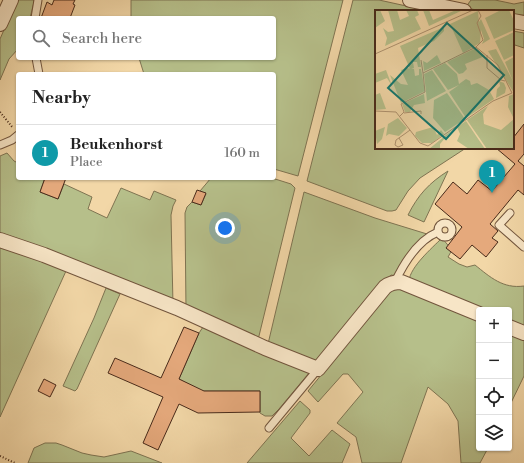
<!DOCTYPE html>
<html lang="en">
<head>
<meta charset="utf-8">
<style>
  body { margin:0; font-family:"Libre Bodoni",serif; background:#f6f6f6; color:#222 }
  .controls { position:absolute; right:12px; bottom:12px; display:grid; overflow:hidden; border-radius:4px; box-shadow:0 1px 3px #0004 }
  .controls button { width:36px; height:36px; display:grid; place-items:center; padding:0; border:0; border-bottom:1px solid #e0e0e0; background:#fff; color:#222; font:20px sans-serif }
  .you { position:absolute; left:225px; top:228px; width:14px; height:14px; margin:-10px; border:3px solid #fff; border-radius:50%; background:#1a73e8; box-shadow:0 0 0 6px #1a73e833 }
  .badge { display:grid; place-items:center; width:26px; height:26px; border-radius:50%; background:#db2777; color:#fff; font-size:13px; font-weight:700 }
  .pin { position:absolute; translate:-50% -33px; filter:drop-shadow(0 1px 2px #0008) }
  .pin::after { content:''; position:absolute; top:21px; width:14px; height:12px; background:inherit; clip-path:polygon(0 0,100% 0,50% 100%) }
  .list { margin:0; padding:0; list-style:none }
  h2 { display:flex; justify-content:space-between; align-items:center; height:52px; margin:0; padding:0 16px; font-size:17px }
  h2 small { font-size:13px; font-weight:400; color:#767676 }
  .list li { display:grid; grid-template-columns:26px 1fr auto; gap:12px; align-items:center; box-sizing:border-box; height:56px; padding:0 16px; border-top:1px solid #e0e0e0 }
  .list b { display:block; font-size:15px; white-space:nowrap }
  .list p { margin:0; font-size:13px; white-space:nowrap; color:#767676 }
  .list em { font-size:13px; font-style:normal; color:#767676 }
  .icon { flex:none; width:22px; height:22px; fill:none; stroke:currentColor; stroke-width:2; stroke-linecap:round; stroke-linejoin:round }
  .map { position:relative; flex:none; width:524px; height:463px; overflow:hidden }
  .search { position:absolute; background:#fff; box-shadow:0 1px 3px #0004; left:16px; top:16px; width:260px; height:44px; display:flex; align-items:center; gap:10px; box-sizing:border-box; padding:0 14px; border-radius:4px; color:#767676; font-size:15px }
  .panel { position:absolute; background:#fff; box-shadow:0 1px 3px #0004; left:16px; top:72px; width:260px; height:108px; border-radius:4px }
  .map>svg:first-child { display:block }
  .green { fill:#b6bf8a; stroke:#7f7452 }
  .building { fill:#e5a97c; stroke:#482a1a }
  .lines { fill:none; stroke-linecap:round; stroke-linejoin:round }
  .lane-casing { stroke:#72553d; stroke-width:9 }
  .street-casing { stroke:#72553d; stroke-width:16 }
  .path { stroke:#482a1a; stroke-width:2; stroke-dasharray:1 2; stroke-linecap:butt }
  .lane { stroke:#f7e5c6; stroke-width:7 }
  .street { stroke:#f7e5c6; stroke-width:14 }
  .inset-road { fill:none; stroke:#ae926f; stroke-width:1 }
  .view { fill:#0f766e; fill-opacity:0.15; stroke:#0f766e; stroke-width:2 }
  .inset-edge { fill:none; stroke:#482a1a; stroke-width:2 }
</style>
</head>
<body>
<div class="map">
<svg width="524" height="463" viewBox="0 0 524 463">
  <rect width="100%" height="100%" fill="#f2d7a7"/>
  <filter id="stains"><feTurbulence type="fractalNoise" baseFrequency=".005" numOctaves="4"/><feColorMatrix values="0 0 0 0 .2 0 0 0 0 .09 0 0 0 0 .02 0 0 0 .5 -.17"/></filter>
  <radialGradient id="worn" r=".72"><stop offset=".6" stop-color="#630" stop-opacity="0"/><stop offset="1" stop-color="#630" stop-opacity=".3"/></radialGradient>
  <path class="green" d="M17,0H34V2L30,18H18V49L9,59L0,80V39Z
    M131,0H343L298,176L274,169V74H144L139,58H274V18H131Z
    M353,0H379L429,11H376V148H466L420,178L408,191L396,210L392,211H387L307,181Z
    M471,0H495L514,4L524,2V19L513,17V11H483L465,8Z
    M513,31L524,33V48L515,45L513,51Z
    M7,153L14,161L18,163V178H45L40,192L58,199L64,184L92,197L88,209L107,218L121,188L150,200L154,191L176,200L173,206L171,215L173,305L0,237V156Z
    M448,171L424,222L408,215C418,195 429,183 448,171Z
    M211,178H272L291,184L295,188L258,340L186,310L185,213L187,207L192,202L201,205L206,194L200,191Z
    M304,192L375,218L427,234L410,253L397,276L391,275L318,363L268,344Z
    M442,238L452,250L448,257L459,264L467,267L475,265C490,277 503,289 524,286V330L509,323V310H479L409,281C410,267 432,248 442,238Z
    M0,248L25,254L66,271L0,417Z
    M397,287L479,321V448H488L480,463H461L458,421L448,404L428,387L401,463H362L356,437L337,423L363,392L348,374H343L318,402L308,391L393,288Z
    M106,288L120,294L77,389L75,391L63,386L94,318Z
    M203,327L309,373L279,409L272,416H265L260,413V391H201L179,379L199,333Z
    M509,333L524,339V376L509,407Z
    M300,401L310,410V413L291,438L309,456L332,430L350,444L342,463H247Z
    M45,443H56L62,445L82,453L91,455L104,457L131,451L162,463H28L34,448Z"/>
  <path class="building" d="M54,0H75L73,4L75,5L70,18H41L47,2L52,5Z
    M524,124V154L518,161L524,166V195L518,190L490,224L498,231L492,238L498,242L486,257L472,245L460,259L446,248L462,227L435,204L453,182L467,194L478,180L492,191L515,164L496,148H513V138Z
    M45,178H66L58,199L40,192Z
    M197,190L206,193L201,205L192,202Z
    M184,327L199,333L179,379L204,391H260V412L198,413L179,404L158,450L143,443L163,397L108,373L115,358L161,378Z
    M44,379L56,385L50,397L38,391Z"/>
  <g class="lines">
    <defs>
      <path id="lane" d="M35,18L38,0
        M36,58L39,74
        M0,145L12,140L18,135
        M510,213L499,225L524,247
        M438 230a7 7 0 1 1 14 0a7 7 0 1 1-14 0Z
        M395,282C404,263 418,240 438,232
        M269,428L318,369"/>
      <path id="street" d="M410,0L464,11
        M513,21L524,23
        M0,24L11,0
        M0,240L44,255L177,308L265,348L318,369L385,287C390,283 394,282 401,282L479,314
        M509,327L524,333"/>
    </defs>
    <use href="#lane" class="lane-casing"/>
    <use href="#street" class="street-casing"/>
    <path class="path" d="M0,112L13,128
      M0,456L15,463"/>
    <use href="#lane" class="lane"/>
    <use href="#street" class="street"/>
  </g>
  <g transform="translate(375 10)">
    <rect width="139" height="139" fill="#f2d7a7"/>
    <path d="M0,0H5L10,11L0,18ZM13,0H22L25,10L34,6L31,0H42L44,5L40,7L46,19L10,36L12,28L8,18L13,22L19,21ZM48,0H54L58,10L81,0H88L54,16ZM126,0H134L139,11V20L119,29L110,8ZM103,1L104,12L106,9L115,29L107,34L109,29L106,20L105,33L88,43L75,14ZM69,17V21L59,31L43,38L46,57H43L42,52H38L39,58L35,59L25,36ZM139,22V45L129,50L120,31ZM101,38L110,46L90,54L92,59L88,63L84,64L72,52ZM121,39L138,71L130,52L139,47V83L113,41ZM62,45L66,53L49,61L48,51L52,53ZM70,53L82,64L84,74L91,69L95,71L96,75L102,73L114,80L119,89L91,108L74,82L84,75L73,80L58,59ZM31,58L39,59L40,66L44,65V59H46L50,81L26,93L15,65L26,74L33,75L26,60ZM11,60L17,76L12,68L0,73V64ZM57,60L71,81L52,91L49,64ZM124,71L129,73L131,78L130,83L121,88L122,79L125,76ZM5,83L11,99L0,100V85ZM72,83L90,109L70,122L58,108L59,90ZM49,84L50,93L39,95L35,102H30L27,94ZM139,84V139H112L92,110L113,96L108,104L109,114L126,120L139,109L133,97L134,86ZM23,108L32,118L24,126L14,124L11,126L13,114ZM91,111L110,139H94L82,131L85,124L82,117ZM10,117L7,129L2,134L0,121ZM58,117L62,125L66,120L69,124L57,133H47L40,126L41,122ZM76,121L65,134V139H54Z" fill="#b6bf8a"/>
    <path class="inset-road" d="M101,37L108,30L102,13L106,6L103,0M0,44L98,0M112,45V58L126,70L130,71M46,50L48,63M0,101L21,102L45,133L53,136L118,91L137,83M29,103L46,101V104M25,106L29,102L26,94L50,82L48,63L101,37L123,55L137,83M24,128L28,135L23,137L20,135L21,130L31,123L35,120"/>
    <path class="view" d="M72,13L129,65L71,129L13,78Z"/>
    <rect width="139" height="139" class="inset-edge"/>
  </g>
  <rect width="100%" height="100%" filter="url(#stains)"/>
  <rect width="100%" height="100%" fill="url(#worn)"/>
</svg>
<div class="controls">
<button>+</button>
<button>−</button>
<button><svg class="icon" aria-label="locate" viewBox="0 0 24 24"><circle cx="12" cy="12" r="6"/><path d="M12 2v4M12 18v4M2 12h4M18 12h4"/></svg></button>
<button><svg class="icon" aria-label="layers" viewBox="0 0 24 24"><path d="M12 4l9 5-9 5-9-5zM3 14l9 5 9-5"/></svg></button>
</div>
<div class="you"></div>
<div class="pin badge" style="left:492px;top:193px;background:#0f9aa8">1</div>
<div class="search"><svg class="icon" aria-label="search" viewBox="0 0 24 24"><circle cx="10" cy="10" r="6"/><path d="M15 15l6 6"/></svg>Search here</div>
<section class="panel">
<h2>Nearby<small></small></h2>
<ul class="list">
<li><span class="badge" style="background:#0f9aa8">1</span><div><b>Beukenhorst</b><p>Place</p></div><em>160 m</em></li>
</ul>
</section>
</div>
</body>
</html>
